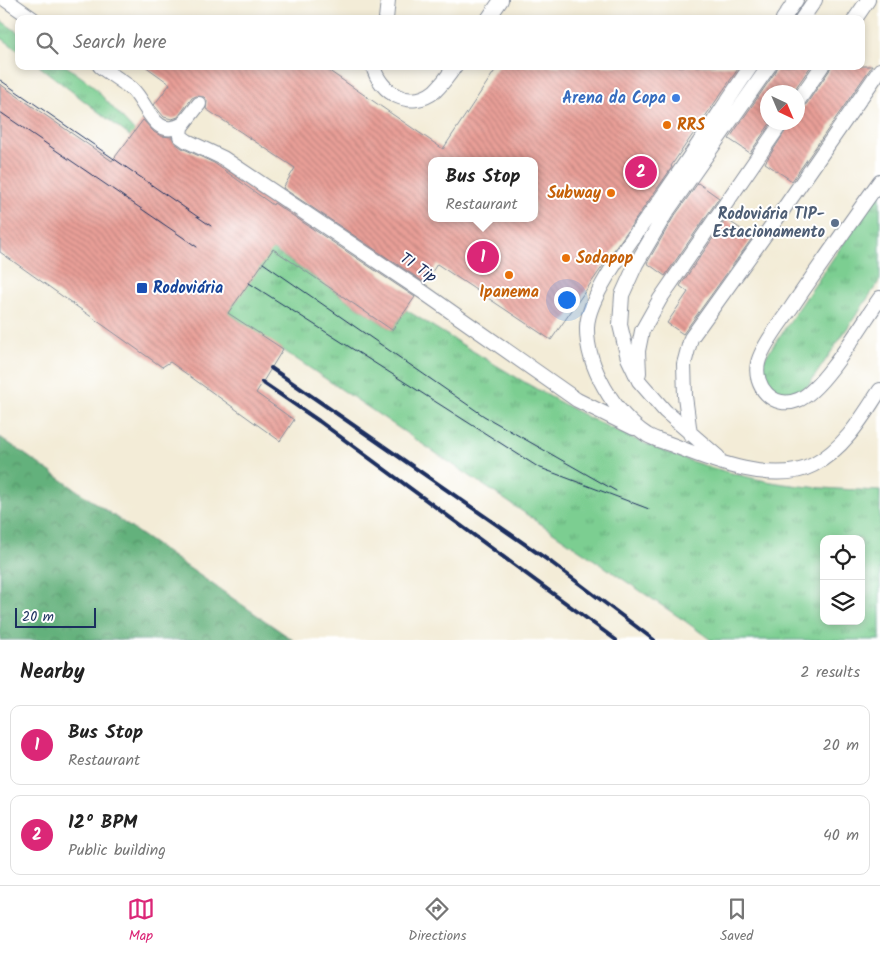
<!DOCTYPE html>
<html lang="en">
<head>
<meta charset="utf-8">
<style>
  body { margin:0; font-family:Kalam,sans-serif; background:#f6f6f6; color:#222 }
  .controls { position:absolute; right:15px; bottom:15px; display:grid; overflow:hidden; border-radius:10px; box-shadow:0 2px 8px #0003 }
  .controls button { width:45px; height:45px; display:grid; place-items:center; padding:0; border:0; border-bottom:1px solid #e0e0e0; background:#fff; color:#222; font:25px sans-serif }
  .compass { position:absolute; left:760px; top:85px; width:45px; height:45px; border-radius:50%; background:#fff; box-shadow:0 2px 8px #0003; rotate:136deg }
  .scale { position:absolute; left:15px; bottom:12px; width:81px; box-sizing:border-box; padding-left:5px; border:2px solid #1b2f5e; border-top:0; font-size:14px; line-height:18px; white-space:nowrap; color:#1b2f5e; -webkit-text-stroke:4px #fff; paint-order:stroke }
  .you { position:absolute; left:566px; top:299px; width:18px; height:18px; margin:-12px; border:4px solid #fff; border-radius:50%; background:#1a73e8; box-shadow:0 0 0 8px #1a73e833 }
  .badge { display:grid; place-items:center; width:32px; height:32px; border-radius:50%; background:#db2777; color:#fff; font-size:16px; font-weight:700 }
  .pin { position:absolute; translate:-50% -50%; border:2px solid #fff; box-shadow:0 1px 5px #0006 }
  .popup { position:absolute; left:428px; top:157px; width:110px; height:65px; box-sizing:border-box; display:grid; place-content:center; border-radius:10px; background:#fff; filter:drop-shadow(0 1px 4px #0005); font-size:16px; white-space:nowrap; color:#767676 }
  .popup b { font-size:19px; color:#222 }
  .popup::after { content:''; position:absolute; left:50%; top:100%; margin-left:-10px; border:10px solid transparent; border-top-color:#fff }
  .list { margin:0; padding:0; list-style:none }
  h2 { display:flex; justify-content:space-between; align-items:center; height:65px; margin:0; padding:0 20px; font-size:21px }
  h2 small { font-size:16px; font-weight:400; color:#767676 }
  .list li { display:grid; grid-template-columns:32px 1fr auto; gap:15px; align-items:center; box-sizing:border-box; height:80px; margin:0 10px 10px; padding:0 10px; border:1px solid #e0e0e0; border-radius:10px }
  .list b { display:block; font-size:19px; white-space:nowrap }
  .list p { margin:0; font-size:16px; white-space:nowrap; color:#767676 }
  .list em { font-size:16px; font-style:normal; color:#767676 }
  .icon { flex:none; width:28px; height:28px; fill:none; stroke:currentColor; stroke-width:2; stroke-linecap:round; stroke-linejoin:round }
  .map { position:relative; flex:none; width:880px; height:640px; overflow:hidden }
  .search { position:absolute; background:#fff; box-shadow:0 2px 8px #0003; left:15px; right:15px; top:15px; height:55px; display:flex; align-items:center; gap:12px; box-sizing:border-box; padding:0 18px; border-radius:10px; color:#767676; font-size:19px }
  .sheet { height:245px; background:#fff }
  nav { display:flex; justify-content:space-around; align-items:center; box-sizing:border-box; height:70px; border-top:1px solid #e0e0e0; background:#fff; font-size:14px; color:#767676 }
  nav a { display:grid; justify-items:center; gap:2px }
  nav .on { color:#db2777 }
  .map>svg:first-child { display:block }
  .grass { fill:url(#grass-tufts); stroke:#4b7e78; fill-rule:evenodd }
  .forest { fill:url(#forest-crowns); stroke:#40706c }
  .building { fill:url(#building-back-hatch); fill-rule:evenodd }
  .lines { fill:none; stroke-linecap:round; stroke-linejoin:round }
  .service-casing { stroke:#878e9a; stroke-width:16 }
  .service { stroke:#fff; stroke-width:14 }
  .tram { stroke:#1b2f5e; stroke-width:1 }
  .rail { stroke:#1b2f5e; stroke-width:4 }
  .shop-dot { fill:#3f7fe0; stroke:#fff; stroke-width:2 }
  .food-dot { fill:#e8710a; stroke:#fff; stroke-width:2 }
  .service-dot { fill:#5c6f8a; stroke:#fff; stroke-width:2 }
  .transit-dot { fill:#1a4fb4; stroke:#fff; stroke-width:2 }
  .labels { text-anchor:middle; dominant-baseline:central; stroke-width:4; stroke-linejoin:round; paint-order:stroke }
  .shop-label { font-size:16px; font-weight:bold; fill:#366cbe; stroke:#fff; text-anchor:end }
  .food-label { font-size:16px; font-weight:bold; fill:#c56008; stroke:#fff; text-anchor:start }
  .service-label { font-size:16px; font-weight:bold; fill:#4e5e75; stroke:#fff; text-anchor:end }
  .street-label { font-size:16px; fill:#1b2f5e; stroke:#fff }
  .transit-label { font-size:16px; font-weight:bold; fill:#164399; stroke:#fff; text-anchor:start }
</style>
</head>
<body>
<div class="map">
<svg width="880" height="640" viewBox="0 0 880 640">
  <defs>
    <pattern id="grass-tufts" width="24" height="20" patternUnits="userSpaceOnUse" patternTransform="scale(1.25)"><rect width="24" height="20" fill="#7bce91"/><path d="M3 7l-1-3M5 7V3M7 7l1-3M15 17l-1-3M17 17v-4M19 17l1-3" fill="none" stroke="#64a87a"/></pattern>
    <pattern id="forest-crowns" width="20" height="18" patternUnits="userSpaceOnUse" patternTransform="scale(1.25)"><rect width="20" height="18" fill="#64b17b"/><path d="M2 6a3 3 0 1 1 6 0M12 15a3 3 0 1 1 6 0" fill="none" stroke="#529068"/></pattern>
    <pattern id="building-back-hatch" width="6" height="6" patternUnits="userSpaceOnUse" patternTransform="scale(1.25)"><rect width="6" height="6" fill="#e99f97"/><path d="M-1 5l2 2M0 0l6 6M5-1l2 2" fill="none" stroke="#bc827e"/></pattern>
  </defs>
  <rect width="100%" height="100%" fill="#fff"/>
  <filter id="ink" filterUnits="userSpaceOnUse"><feTurbulence type="fractalNoise" baseFrequency=".02" numOctaves="2"/><feDisplacementMap in="SourceGraphic" scale="10" xChannelSelector="R" yChannelSelector="G"/><feConvolveMatrix kernelMatrix="1 2 1 2 8 2 1 2 1" color-interpolation-filters="sRGB"/></filter>
  <filter id="wash" filterUnits="userSpaceOnUse"><feTurbulence type="fractalNoise" baseFrequency=".0096" numOctaves="4" result="noise"/><feDisplacementMap in="SourceGraphic" scale="20" xChannelSelector="R" yChannelSelector="G"/><feGaussianBlur stdDeviation="1.12" result="paint"/><feColorMatrix in="noise" values="0 0 0 0 0 0 0 0 0 0 0 0 0 0 0 0 0 1.4 0 .05"/><feComposite in="paint" operator="in"/></filter>
  <g filter="url(#wash)">
    <rect width="100%" height="100%" fill="#f3ecd7"/>
    <path class="grass" d="M0,20L19,33V51L0,37Z
      M39,66H66L91,84L135,132L131,137Z
      M880,190V280L808,386L786,396L772,392L763,378L762,362Z
      M272,249L392,330L406,310C485,358 565,411 651,446C683,460 718,470 752,478C794,488 838,489 880,491V640H711L685,621L228,313ZM824,539H861V621H824Z"/>
    <path class="forest" d="M0,437L293,640H0Z"/>
    <g id="blocks">
      <path class="building" d="M145,66H322L443,149L498,66H740L671,166L672,167L666,176L551,340L437,264L425,283L283,188L295,168L206,109L207,101L204,97L196,96L192,98L178,117L172,119L164,117L154,105L170,84ZM432,161H534V218H432Z
        M778,66H811L793,92H768V122H771L750,153L729,139L776,71Z
        M831,66H872L792,181L765,163L791,122H798V110L805,106L829,71Z
        M0,84L112,161L143,120L154,132L161,136L172,137L175,143L182,148L214,163L273,205L274,203L415,297L392,330L273,249L228,313L283,349L256,393L294,420L280,441L170,362L162,367L0,252Z
        M698,183L719,198L665,276L647,263L673,218Z
        M726,219L753,237L683,334L667,323L688,292L680,286Z"/>
    </g>
  </g>
  <g filter="url(#ink)">
    <use href="#blocks" fill-opacity="0" stroke="#878e9a" stroke-width="1"/>
    <g class="lines">
      <defs>
        <path id="service" d="M6,0L33,19
          M386,19L388,0
          M488,19L501,0
          M783,19L796,0
          M802,19L815,0
          M855,19L868,0
          M100,66C110,74 122,81 132,89C148,104 154,141 183,124
          M373,66C380,93 410,111 435,91C442,84 449,75 455,66
          M751,66C721,110 692,154 662,197C642,227 588,292 587,327C586,366 614,413 647,435C655,440 666,442 675,446C713,461 775,485 813,465C844,449 862,418 880,390
          M798,101L822,66
          M199,104L181,127L180,136L187,141L223,158L423,292L577,400L634,428
          M880,181C850,223 820,265 791,308C782,320 761,349 758,363C753,386 773,410 798,400C823,391 863,322 880,298
          M639,373L638,351L642,331L660,299L782,122
          M690,434L685,396L684,364L691,338L780,214L880,70
          M718,457L665,411L639,381L628,358L620,325L622,295L636,264L666,213L769,66"/>
      </defs>
      <use href="#service" class="service-casing"/>
      <use href="#service" class="service"/>
      <path class="tram" d="M0,80L211,226
        M0,112L197,247
        M263,263L484,416L616,491
        M249,283L538,467L649,509"/>
      <path class="rail" d="M271,368L552,563L654,640
        M262,382L319,421L616,640"/>
    </g>
  </g>
  <circle class="shop-dot" cx="676" cy="98" r="5"/>
  <g class="food-dot">
    <circle cx="667" cy="125" r="5"/>
    <circle cx="611" cy="193" r="5"/>
    <circle cx="566" cy="258" r="5"/>
    <circle cx="509" cy="275" r="5"/>
  </g>
  <circle class="service-dot" cx="835" cy="223" r="5"/>
  <rect class="transit-dot" x="136" y="282" width="12" height="12" rx="2.5"/>
  <g class="labels">
    <g class="shop-label">
      <text x="666" y="98">Arena da Copa</text>
    </g>
    <g class="food-label">
      <text x="677" y="125">RRS</text>
      <text x="601" y="193" text-anchor="end">Subway</text>
      <text x="576" y="258">Sodapop</text>
      <text x="509" y="292" text-anchor="middle">Ipanema</text>
    </g>
    <g class="service-label">
      <text x="825" y="214">Rodoviária TIP-<tspan x="825" dy="18">Estacionamento</tspan></text>
    </g>
    <g class="street-label">
      <text transform="translate(418 268) rotate(34)">TI Tip</text>
    </g>
    <g class="transit-label">
      <text x="153" y="288">Rodoviária</text>
    </g>
  </g>
</svg>
<div class="controls">
<button><svg class="icon" aria-label="locate" viewBox="0 0 24 24"><circle cx="12" cy="12" r="6"/><path d="M12 2v4M12 18v4M2 12h4M18 12h4"/></svg></button>
<button><svg class="icon" aria-label="layers" viewBox="0 0 24 24"><path d="M12 4l9 5-9 5-9-5zM3 14l9 5 9-5"/></svg></button>
</div>
<svg class="compass" viewBox="-18 -18 36 36"><path d="M0-13l5 13h-10z" fill="#e53935"/><path d="M0 13l5-13h-10z" fill="#767676"/></svg>
<div class="scale">20 m</div>
<div class="you"></div>
<div class="pin badge" style="left:483px;top:257px">1</div>
<div class="popup"><b>Bus Stop</b>Restaurant</div>
<div class="pin badge" style="left:641px;top:172px">2</div>
<div class="search"><svg class="icon" aria-label="search" viewBox="0 0 24 24"><circle cx="10" cy="10" r="6"/><path d="M15 15l6 6"/></svg>Search here</div>
</div>
<section class="sheet">
<h2>Nearby<small>2 results</small></h2>
<ul class="list">
<li><span class="badge">1</span><div><b>Bus Stop</b><p>Restaurant</p></div><em>20 m</em></li>
<li><span class="badge">2</span><div><b>12º BPM</b><p>Public building</p></div><em>40 m</em></li>
</ul>
</section>
<nav>
<a class="on"><svg class="icon" aria-label="map" viewBox="0 0 24 24"><path d="M3 6l6-2 6 2 6-2v14l-6 2-6-2-6 2zM9 4v14M15 6v14"/></svg>Map</a>
<a><svg class="icon" aria-label="directions" viewBox="0 0 24 24"><path d="M12 3l9 9-9 9-9-9zM9 14v-3h6M13 9l2 2-2 2"/></svg>Directions</a>
<a><svg class="icon" aria-label="saved" viewBox="0 0 24 24"><path d="M7 4h10v16l-5-4-5 4z"/></svg>Saved</a>
</nav>
</body>
</html>
